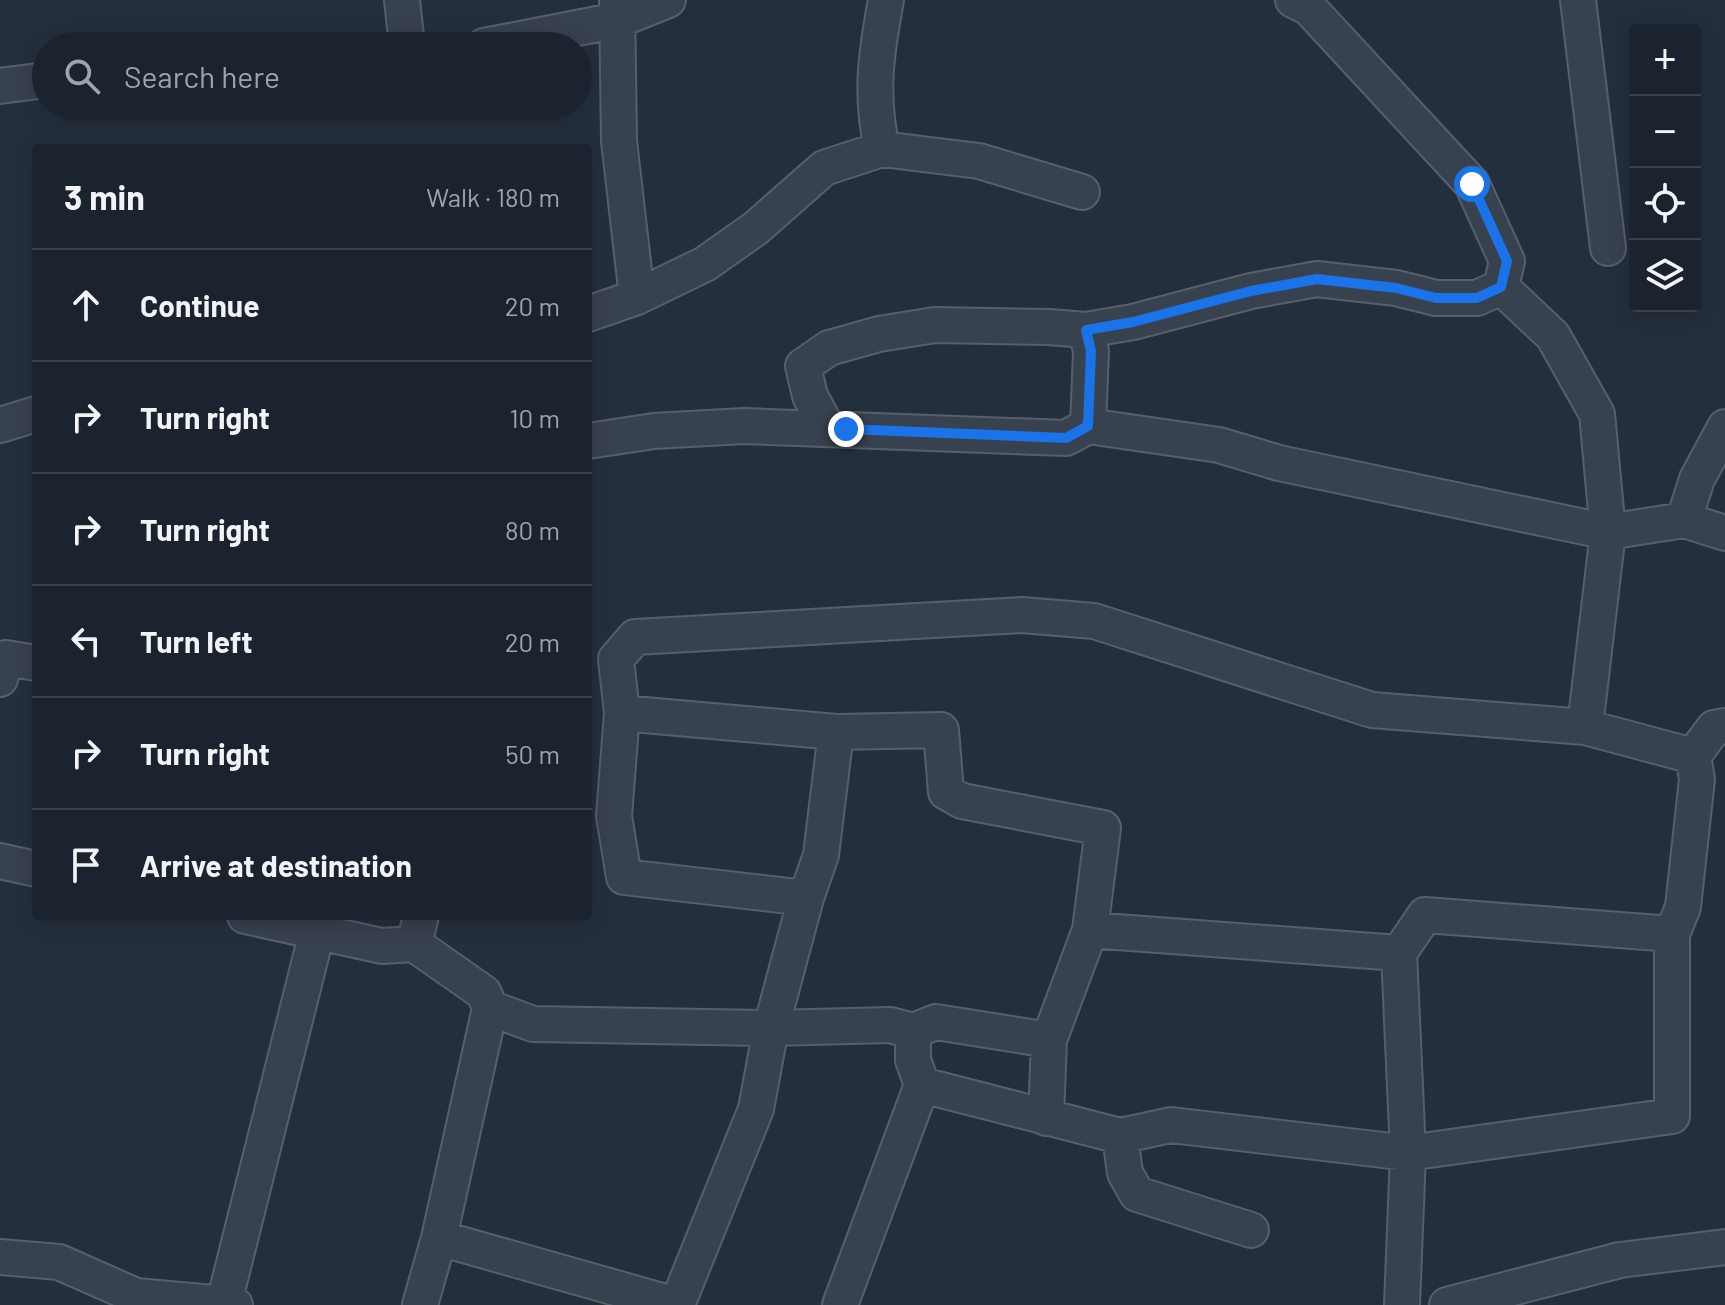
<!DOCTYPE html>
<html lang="en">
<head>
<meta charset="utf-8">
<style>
  body { margin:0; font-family:Barlow,sans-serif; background:#242b36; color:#f1f3f6 }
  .controls { position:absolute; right:24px; top:24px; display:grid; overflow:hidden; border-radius:8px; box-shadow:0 4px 20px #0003 }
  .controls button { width:72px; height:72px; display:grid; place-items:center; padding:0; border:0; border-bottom:2px solid #39404a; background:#1b232e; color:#f1f3f6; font:40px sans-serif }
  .stop { position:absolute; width:24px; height:24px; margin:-18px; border:6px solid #1a73e8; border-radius:50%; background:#fff }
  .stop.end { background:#1a73e8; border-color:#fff; box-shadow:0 2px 8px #0008 }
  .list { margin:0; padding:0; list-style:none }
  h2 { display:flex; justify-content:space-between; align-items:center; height:104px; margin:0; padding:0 32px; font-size:34px }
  h2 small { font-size:26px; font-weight:400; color:#a0a4aa }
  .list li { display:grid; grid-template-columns:52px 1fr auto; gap:24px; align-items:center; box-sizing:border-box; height:112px; padding:0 32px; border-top:2px solid #39404a }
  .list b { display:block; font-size:30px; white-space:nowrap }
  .list em { font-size:26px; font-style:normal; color:#a0a4aa }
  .icon { flex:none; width:44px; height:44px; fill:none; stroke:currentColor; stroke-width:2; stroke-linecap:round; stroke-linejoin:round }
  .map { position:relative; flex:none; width:1725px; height:1305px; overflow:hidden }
  .search { position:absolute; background:#1b232e; box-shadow:0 4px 20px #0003; left:32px; top:32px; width:560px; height:88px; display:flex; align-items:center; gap:20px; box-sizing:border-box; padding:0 28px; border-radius:44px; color:#a0a4aa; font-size:30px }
  .panel { position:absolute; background:#1b232e; box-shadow:0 4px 20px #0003; left:32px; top:144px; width:560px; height:776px; border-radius:8px }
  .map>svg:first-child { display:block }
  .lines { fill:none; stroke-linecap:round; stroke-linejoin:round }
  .street-casing { stroke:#565f6c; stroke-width:38 }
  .street { stroke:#38414e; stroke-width:34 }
  .route { stroke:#1a73e8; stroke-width:10 }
</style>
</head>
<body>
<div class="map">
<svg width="1725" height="1305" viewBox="0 0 1725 1305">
  <rect width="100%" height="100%" fill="#242f3e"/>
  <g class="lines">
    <defs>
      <path id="street" d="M402,0L407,46
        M617,0L619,141L637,297
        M1578,0L1608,248
        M484,46L618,20L668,0
        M0,86L46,80
        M882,149L979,161L1082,192
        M1501,287L1553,336L1597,414L1608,532L1585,727
        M588,314L637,297L705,264L756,228L824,168L882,149C870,94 876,54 886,0
        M1086,330L1133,322L1251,291L1317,279L1396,288L1436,298H1477L1501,287L1507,261L1472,184L1309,8L1293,0
        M0,425L36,414
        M1088,426L1219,445L1279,463L1608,532L1684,520L1725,533
        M588,441L654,431L744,426L1066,438L1088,426L1091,351L1086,330L1049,327L935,325L879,334L829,348L803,366L810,396L827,428
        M1684,520L1697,479L1725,427
        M0,679L6,658L36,663
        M622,713L836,732L941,730L946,792L962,801L1103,828L1090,930L1049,1040L1046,1118
        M0,861L36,869
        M806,898L624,877L614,816L622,713L616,659L635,637L1022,615L1094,621L1372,710L1585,727L1693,756
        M245,916L382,946L414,944L484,993L490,1008L439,1238L420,1305
        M1090,930L1399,953
        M414,944L421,916
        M490,1008L533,1024L771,1028L890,1025L913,1031L936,1022L1049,1040
        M922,1085L1120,1136L1171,1125L1408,1153L1672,1116V934L1683,907L1697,779L1693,756L1714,728L1725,726
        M1120,1136L1125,1173L1137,1194L1251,1230
        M439,1238L676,1305
        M0,1257L59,1262L136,1296L235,1305
        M224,1303L317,932
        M677,1305L756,1109L771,1028L806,898L821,855L836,732
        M840,1305L922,1085L913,1060V1031
        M1402,1305L1408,1153L1399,953L1425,915L1672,934
        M1447,1305L1620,1260L1725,1247"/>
    </defs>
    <use href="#street" class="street-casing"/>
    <use href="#street" class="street"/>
  </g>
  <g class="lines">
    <path class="route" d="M846,429L1066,438L1088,426L1091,351L1086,330L1133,322L1251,291L1317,279L1396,288L1436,298H1477L1501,287L1507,261L1472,184"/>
  </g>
</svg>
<div class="controls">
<button>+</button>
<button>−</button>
<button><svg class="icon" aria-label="locate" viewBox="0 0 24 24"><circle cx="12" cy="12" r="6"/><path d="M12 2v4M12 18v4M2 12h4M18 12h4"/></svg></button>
<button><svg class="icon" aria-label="layers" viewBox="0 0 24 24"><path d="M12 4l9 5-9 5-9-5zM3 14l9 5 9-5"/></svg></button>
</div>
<div class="stop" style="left:1472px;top:184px"></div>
<div class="stop end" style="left:846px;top:429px"></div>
<div class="search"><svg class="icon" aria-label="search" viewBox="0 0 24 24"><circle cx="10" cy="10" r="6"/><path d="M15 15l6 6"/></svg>Search here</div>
<section class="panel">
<h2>3 min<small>Walk · 180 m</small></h2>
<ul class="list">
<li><svg class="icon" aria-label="ahead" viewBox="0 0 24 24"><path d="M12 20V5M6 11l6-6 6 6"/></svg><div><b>Continue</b></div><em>20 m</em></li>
<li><svg class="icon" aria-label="right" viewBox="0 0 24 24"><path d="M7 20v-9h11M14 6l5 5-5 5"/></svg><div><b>Turn right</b></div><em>10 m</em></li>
<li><svg class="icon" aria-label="right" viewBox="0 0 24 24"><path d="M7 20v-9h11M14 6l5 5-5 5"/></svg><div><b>Turn right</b></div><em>80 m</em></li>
<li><svg class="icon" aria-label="left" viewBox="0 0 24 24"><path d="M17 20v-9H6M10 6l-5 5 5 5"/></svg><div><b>Turn left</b></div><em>20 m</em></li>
<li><svg class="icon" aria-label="right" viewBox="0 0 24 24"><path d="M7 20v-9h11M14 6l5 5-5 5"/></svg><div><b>Turn right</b></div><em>50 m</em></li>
<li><svg class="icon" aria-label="arrive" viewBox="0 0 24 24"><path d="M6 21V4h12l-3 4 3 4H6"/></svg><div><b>Arrive at destination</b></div></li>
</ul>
</section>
</div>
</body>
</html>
